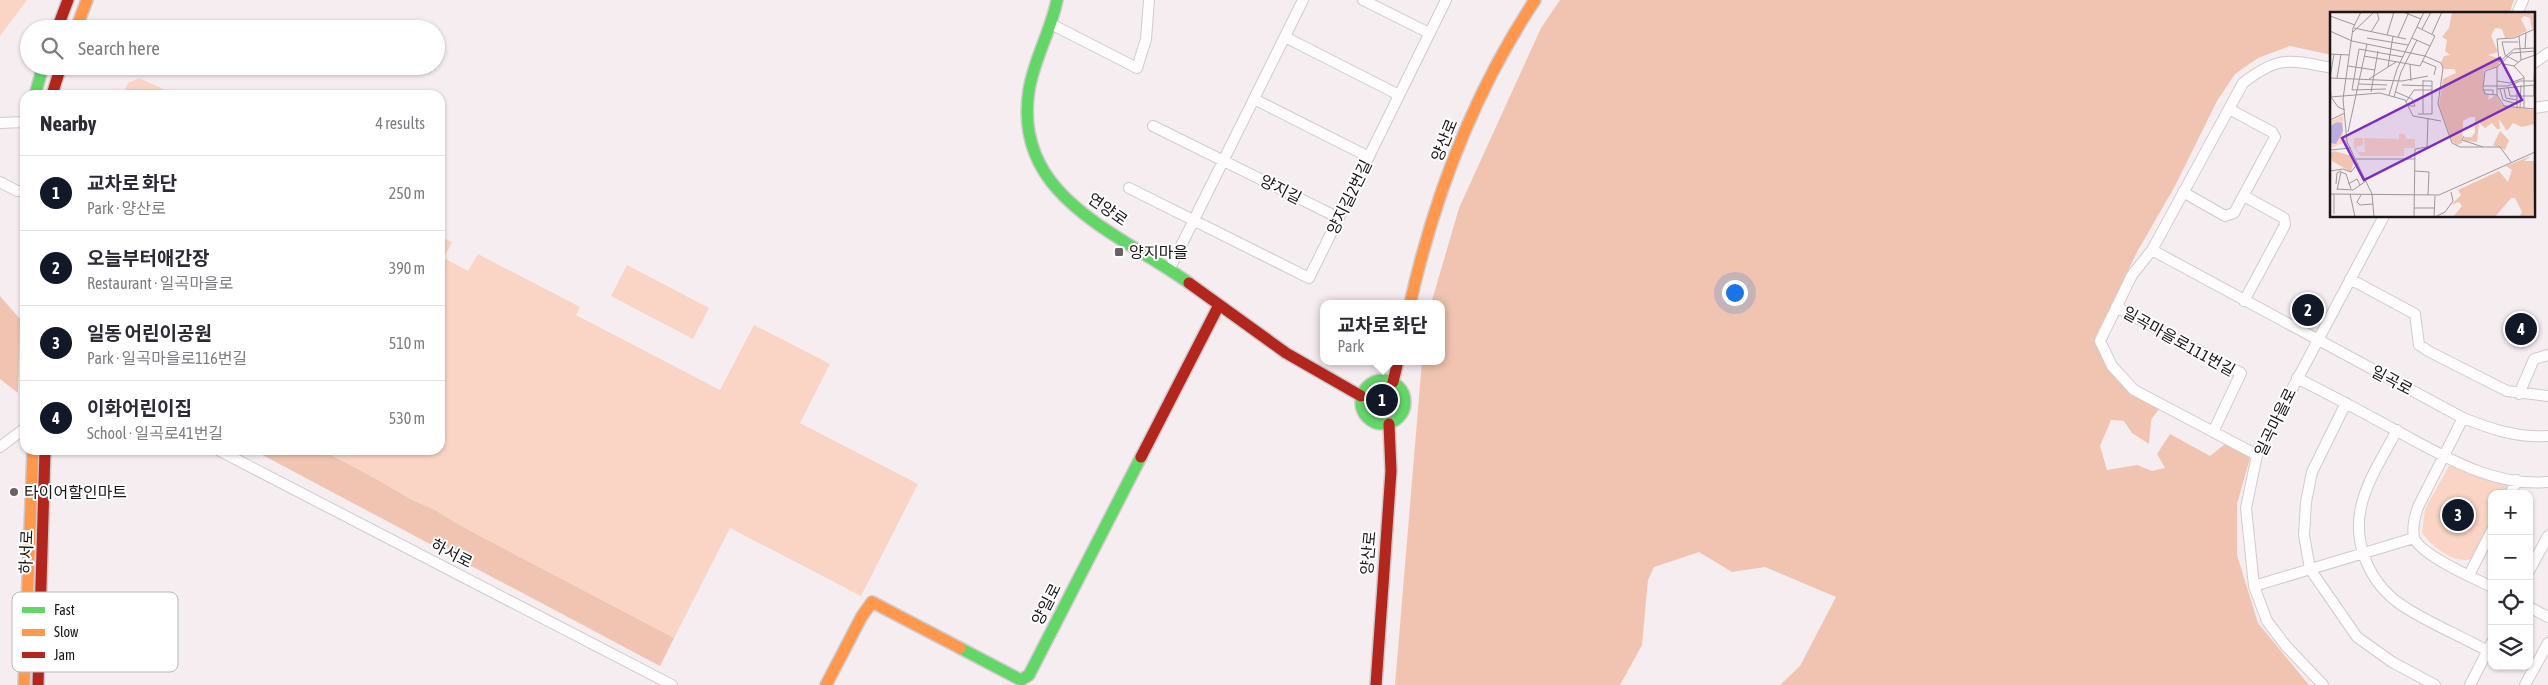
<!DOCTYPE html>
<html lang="en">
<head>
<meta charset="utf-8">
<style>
  body { margin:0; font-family:"Asap Condensed","Noto Sans KR",sans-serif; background:#f7f7f7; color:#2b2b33 }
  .controls { position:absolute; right:15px; bottom:15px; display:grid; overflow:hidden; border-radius:10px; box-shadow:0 1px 4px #0004 }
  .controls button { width:45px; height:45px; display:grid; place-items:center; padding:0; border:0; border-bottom:1px solid #e1e1e2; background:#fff; color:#2b2b33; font:25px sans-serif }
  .you { position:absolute; left:1734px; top:292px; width:18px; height:18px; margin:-12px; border:4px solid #fff; border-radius:50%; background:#1a73e8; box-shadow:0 0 0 8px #1a73e833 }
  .badge { display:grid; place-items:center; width:32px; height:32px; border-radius:50%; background:#111827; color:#fff; font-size:16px; font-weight:700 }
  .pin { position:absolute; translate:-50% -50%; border:2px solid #fff; box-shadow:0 1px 5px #0006 }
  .popup { position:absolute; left:1320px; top:300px; width:125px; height:65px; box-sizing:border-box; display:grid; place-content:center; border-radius:10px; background:#fff; filter:drop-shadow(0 1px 4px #0005); font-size:16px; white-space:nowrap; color:#7c7c81 }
  .popup b { font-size:19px; color:#2b2b33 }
  .popup::after { content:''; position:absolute; left:50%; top:100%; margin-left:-10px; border:10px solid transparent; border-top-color:#fff }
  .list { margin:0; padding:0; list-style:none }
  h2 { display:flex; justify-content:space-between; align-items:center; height:65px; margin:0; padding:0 20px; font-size:21px }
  h2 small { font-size:16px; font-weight:400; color:#7c7c81 }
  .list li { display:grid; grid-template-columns:32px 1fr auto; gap:15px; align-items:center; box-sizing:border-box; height:75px; padding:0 20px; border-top:1px solid #e1e1e2 }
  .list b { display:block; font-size:19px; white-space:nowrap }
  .list p { margin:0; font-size:16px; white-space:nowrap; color:#7c7c81 }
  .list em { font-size:16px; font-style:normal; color:#7c7c81 }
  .icon { flex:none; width:28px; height:28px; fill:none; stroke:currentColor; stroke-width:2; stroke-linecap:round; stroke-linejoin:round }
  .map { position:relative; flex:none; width:2548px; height:685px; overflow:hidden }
  .search { position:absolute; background:#fff; box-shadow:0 1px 4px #0004; left:20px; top:20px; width:425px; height:55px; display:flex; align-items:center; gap:12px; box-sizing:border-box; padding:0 18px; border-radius:28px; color:#7c7c81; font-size:19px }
  .panel { position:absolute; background:#fff; box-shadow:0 1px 4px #0004; left:20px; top:90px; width:425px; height:365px; border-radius:15px }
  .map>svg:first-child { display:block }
  .green { fill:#fad5c5 }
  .forest { fill:#f0c4b0 }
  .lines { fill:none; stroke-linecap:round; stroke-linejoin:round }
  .street-casing { stroke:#d0cacc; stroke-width:12 }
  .fast-casing { stroke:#d0cacc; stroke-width:14 }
  .slow-casing { stroke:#d0cacc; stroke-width:14 }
  .jam-casing { stroke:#d0cacc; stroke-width:14 }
  .street { stroke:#fefcfd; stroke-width:10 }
  .fast { stroke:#63d668; stroke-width:11 }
  .slow { stroke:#ff974d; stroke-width:11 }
  .jam { stroke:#b3261e; stroke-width:11 }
  .poi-dot { fill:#686164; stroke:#fff; stroke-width:2 }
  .labels { text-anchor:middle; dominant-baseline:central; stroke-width:4; stroke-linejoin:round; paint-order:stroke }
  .street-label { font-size:16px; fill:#1b1518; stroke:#fff }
  .poi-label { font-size:16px; fill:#1b1518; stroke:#fff; text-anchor:start }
  .inset-road { fill:none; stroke:#9e979a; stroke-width:1 }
  .view { fill:#7b2cbf; fill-opacity:0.15; stroke:#7b2cbf; stroke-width:2.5 }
  .inset-edge { fill:none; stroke:#1b1518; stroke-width:2.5 }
  .key { fill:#fff; stroke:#bbb9ba; stroke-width:1 }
  .key-label { font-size:14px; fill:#1b1518 }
</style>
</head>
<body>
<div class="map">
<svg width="2548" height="685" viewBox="0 0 2548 685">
  <rect width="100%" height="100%" fill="#f6edf1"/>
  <path class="green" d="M0,0H27L0,36Z
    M139,78L176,95H123L128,83Z
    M440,236L452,242L444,258L468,271L478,254L580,307L576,315L720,390L754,325L830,364L800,423L918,484L861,596L730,528L674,638L463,527L435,510L410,499L380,481L322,450H440Z
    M627,265L709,308L693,339L611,296Z
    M1366 401a16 16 0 1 1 32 0a16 16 0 1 1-32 0Z
    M2449,466C2462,465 2488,481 2506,483L2508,491L2507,494H2492V523L2472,559C2453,564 2433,547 2422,533L2425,509Z"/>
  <path class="forest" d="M1560,0H2514L2509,14H2332V55L2290,46L2258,58L2235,74L2217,101L2175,186L2137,252L2094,340C2112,379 2121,389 2159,409L2151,420L2149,444L2132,433L2124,421L2111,420L2100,446L2107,470L2137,465L2152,471L2165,468L2157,454L2170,434L2210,456L2225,444L2250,458L2237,504V555L2258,623L2309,685H1780L1800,666L1836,597L1765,567L1732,572L1699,552L1654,567L1648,580L1642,645L1620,685H1395L1422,361H1441V304H1431L1459,208L1541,28Z
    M0,296L20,319L18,393L0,379Z
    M253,450H322L380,481L410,499L435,510L463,527L674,638L660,666Z"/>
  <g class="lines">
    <defs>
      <path id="street" d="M1363,0L1429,33
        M2517,14L2523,0
        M1051,24L1137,68L1146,39L1149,0
        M1285,37L1399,95
        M2534,63L2548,53
        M1254,99L1369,157
        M2534,108L2548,106
        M0,123L25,122
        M1153,126L1339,218
        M0,182L17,191H25
        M1129,188L1309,278L1446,0
        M2183,192L2225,216L2234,213L2275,137L2272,132L2229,109
        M2152,250L2463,418C2491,429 2517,438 2548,436
        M1169,270L1303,0
        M2350,279L2415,314L2419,345L2430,352L2507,391L2548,396
        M2244,301L2285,225L2284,218L2244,196
        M2116,307L2241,373L2214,430
        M2297,378C2330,395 2363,412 2395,430C2442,455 2492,487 2548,482
        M2519,394L2534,359L2548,355
        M2346,403L2312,472L2306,502L2304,535L2310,569L2357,637L2392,662L2435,685
        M2463,418L2418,507C2415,516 2412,528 2414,537C2418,554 2476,579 2492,587
        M2397,430C2384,455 2367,480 2361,507C2353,543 2369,582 2400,604C2426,622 2459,635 2488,651
        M0,447L25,428
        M218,450L672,685
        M2257,455L2134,390L2112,366L2100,341L2132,275L2152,250L2243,83C2279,55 2289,60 2332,68
        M2510,494L2517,480
        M2529,571L2548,536
        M2469,575L2492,530
        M2254,586L2414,538
        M2529,607L2548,617
        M2323,685L2286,646L2267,621L2254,586L2246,508L2257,455L2384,216
        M2470,685L2492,642
        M2525,685L2548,643"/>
      <path id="fast" d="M1057,0C1051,31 1034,59 1029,90C1012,197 1118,232 1189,283
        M35,95L43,66
        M1361 402a22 22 0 1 1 44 0a22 22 0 1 1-44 0Z
        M960,648L1021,680L1029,675L1141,457"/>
      <path id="slow" d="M76,29L87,0
        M1410,304C1434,197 1474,92 1535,0
        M24,685L33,450
        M826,685L862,616L872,602L960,648"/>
      <path id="jam" d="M57,29L68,0
        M52,95L61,66
        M1189,283L1286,353L1361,396
        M1393,382L1398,361
        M1141,457L1219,305
        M38,685L45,450
        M1376,685L1391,471L1389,424"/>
    </defs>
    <use href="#street" class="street-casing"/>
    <use href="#fast" class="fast-casing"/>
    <use href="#slow" class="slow-casing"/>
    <use href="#jam" class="jam-casing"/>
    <use href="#street" class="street"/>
    <use href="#fast" class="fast"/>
    <use href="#slow" class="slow"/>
    <use href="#jam" class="jam"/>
  </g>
  <g class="poi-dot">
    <rect x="1114" y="247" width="10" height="10" rx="2.5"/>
    <circle cx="14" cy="492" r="5"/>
  </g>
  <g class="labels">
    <g class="street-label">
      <text transform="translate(1444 140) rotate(-68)">양산로</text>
      <text transform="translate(1281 189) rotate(27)">양지길</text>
      <text transform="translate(1349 197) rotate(-64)">양지길2번길</text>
      <text transform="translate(1108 209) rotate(35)">연양로</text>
      <text transform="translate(2179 341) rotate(29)">일곡마을로111번길</text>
      <text transform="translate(2392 380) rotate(28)">일곡로</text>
      <text transform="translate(2275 422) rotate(-64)">일곡마을로</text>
      <text transform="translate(26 552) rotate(-88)">하서로</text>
      <text transform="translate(452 553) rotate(27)">하서로</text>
      <text transform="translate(1368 553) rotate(-85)">양산로</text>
      <text transform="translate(1046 604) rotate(-63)">양일로</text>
    </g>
    <g class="poi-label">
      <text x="1129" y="252">양지마을</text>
      <text x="24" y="492">타이어할인마트</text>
    </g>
  </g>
  <g transform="translate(2330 12)">
    <rect width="205" height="205" fill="#f6edf1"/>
    <path d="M13,104V131L0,136V109ZM69,122H75L76,127H85V136H74V144H30L24,135V126H33V133L26,135L28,140H35L34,126L69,127Z" fill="#fad5c5"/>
    <path d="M122,0H205V16L202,17L200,6L194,4L191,7L197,19L184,25L175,26L172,17L165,16L161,24L168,40L158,43L168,46L169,54L154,58L153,79L159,83L158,88L166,83L172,93L204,98L205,112L192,115L183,111L177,119L169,107L170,117H167L162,111L155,116L149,111L147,130L134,129V125H142L145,120V105H140L133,109L132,131L127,133L122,129L109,93L113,67L126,61L125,57H114L111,50L114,44L120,43L115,39L117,28L112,25L119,16ZM170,119L179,128L175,138L163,133ZM4,139L22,144L24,149L21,160L2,149L0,141ZM201,144L194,149H205L203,205H189L192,200L185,186H181L165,205H123L132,194L129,190L121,193L131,183L128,178L169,159L178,170L182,158L176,154Z" fill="#f0c4b0"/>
    <path d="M7,110L12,111L13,119L6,132L0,131V114Z" fill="#b9aee0"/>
    <path class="inset-road" d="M31,0L23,16L13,87L17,130L42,182L44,205M73,0L91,7M0,4L25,13M24,16L76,27M92,17L101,0M0,19L22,29M23,20L44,0M41,20L49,7L47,0M102,22L112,0M57,23L64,0M189,24L191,48M68,25L79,0M37,26L78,33M82,26L100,34M22,29L95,44L111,51L113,56L108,92L122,131L130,135H170L181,150M172,30L175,43L188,50M172,30H188M195,36L196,21M205,39L182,41L167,55V83L174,94L205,97M0,42L19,43M34,44L90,54L105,24L87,15M92,49L106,55L104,63M169,50L167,27L184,26L205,17M169,50L184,37L205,36M80,52L81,69M174,52L184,54L194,65V96M18,54L45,58M184,54L191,48L205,43M58,55L63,24M0,66L72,69L98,64M0,66L4,42M7,66L11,42M39,67L66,50M93,68V102M0,69L1,85L8,95L15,98M167,69L180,71L194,66M204,69L205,44M29,72L57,73M72,73L102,74M154,74H178L190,69H205M187,74V96M178,75L180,84H204M56,77L22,78L29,37L73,45M167,77L204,73V84M170,77L173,88L187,92M174,77L176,86L187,88M153,78H163V83M41,80L48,39M66,80L82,87L85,94H78M59,83L67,57L94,0M167,83L155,82L153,76L155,59L167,55M0,85L50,81L75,88L83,104L111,109M64,85L71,60L87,28M76,90L84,78H102M190,96L191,73M88,102H102V69H93M0,108L15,101M18,120L37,32M134,124L132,128L153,135M0,138L21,136M26,147H85M0,159L13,157L21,160L28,151M85,159L99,160L98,183M11,160L16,162L21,177M6,172L7,161L11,159M18,172L27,167L30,173M7,177L23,178L36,169M7,178L11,160M0,182L109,183L205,140M20,182L25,205M31,183L27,190L30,193L43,192M84,196H104M4,202V182M84,205L85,137L97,135L98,106M104,205L105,184M105,205L115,200L123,189L121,180"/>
    <path class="view" d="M170,46L192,88L34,168L12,126Z"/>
    <rect width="205" height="205" class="inset-edge"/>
  </g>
  <rect x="12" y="592" width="166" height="80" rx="8" class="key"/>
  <rect x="22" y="607" width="23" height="6" fill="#63d668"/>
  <rect x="22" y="629" width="23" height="7" fill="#ff974d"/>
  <rect x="22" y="652" width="23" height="6" fill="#b3261e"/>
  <g class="key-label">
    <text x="54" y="615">Fast</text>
    <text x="54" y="637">Slow</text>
    <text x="54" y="660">Jam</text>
  </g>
</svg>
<div class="controls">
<button>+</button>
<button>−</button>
<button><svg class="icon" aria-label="locate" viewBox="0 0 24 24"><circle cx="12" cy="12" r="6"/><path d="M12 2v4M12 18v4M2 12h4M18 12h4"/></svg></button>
<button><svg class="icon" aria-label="layers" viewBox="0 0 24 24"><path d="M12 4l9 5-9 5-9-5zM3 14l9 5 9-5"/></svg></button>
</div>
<div class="you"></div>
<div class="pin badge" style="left:1382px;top:400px">1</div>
<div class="popup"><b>교차로 화단</b>Park</div>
<div class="pin badge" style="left:2308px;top:310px">2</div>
<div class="pin badge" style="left:2458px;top:515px">3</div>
<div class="pin badge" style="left:2521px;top:329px">4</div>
<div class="search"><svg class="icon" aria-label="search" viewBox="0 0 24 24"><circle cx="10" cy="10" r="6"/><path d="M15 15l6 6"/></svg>Search here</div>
<section class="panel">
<h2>Nearby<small>4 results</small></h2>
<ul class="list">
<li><span class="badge">1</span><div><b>교차로 화단</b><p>Park · 양산로</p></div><em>250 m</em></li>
<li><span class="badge">2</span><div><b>오늘부터애간장</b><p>Restaurant · 일곡마을로</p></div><em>390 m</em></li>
<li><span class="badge">3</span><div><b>일동 어린이공원</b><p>Park · 일곡마을로116번길</p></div><em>510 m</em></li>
<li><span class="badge">4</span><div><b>이화어린이집</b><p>School · 일곡로41번길</p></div><em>530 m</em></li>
</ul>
</section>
</div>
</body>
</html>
